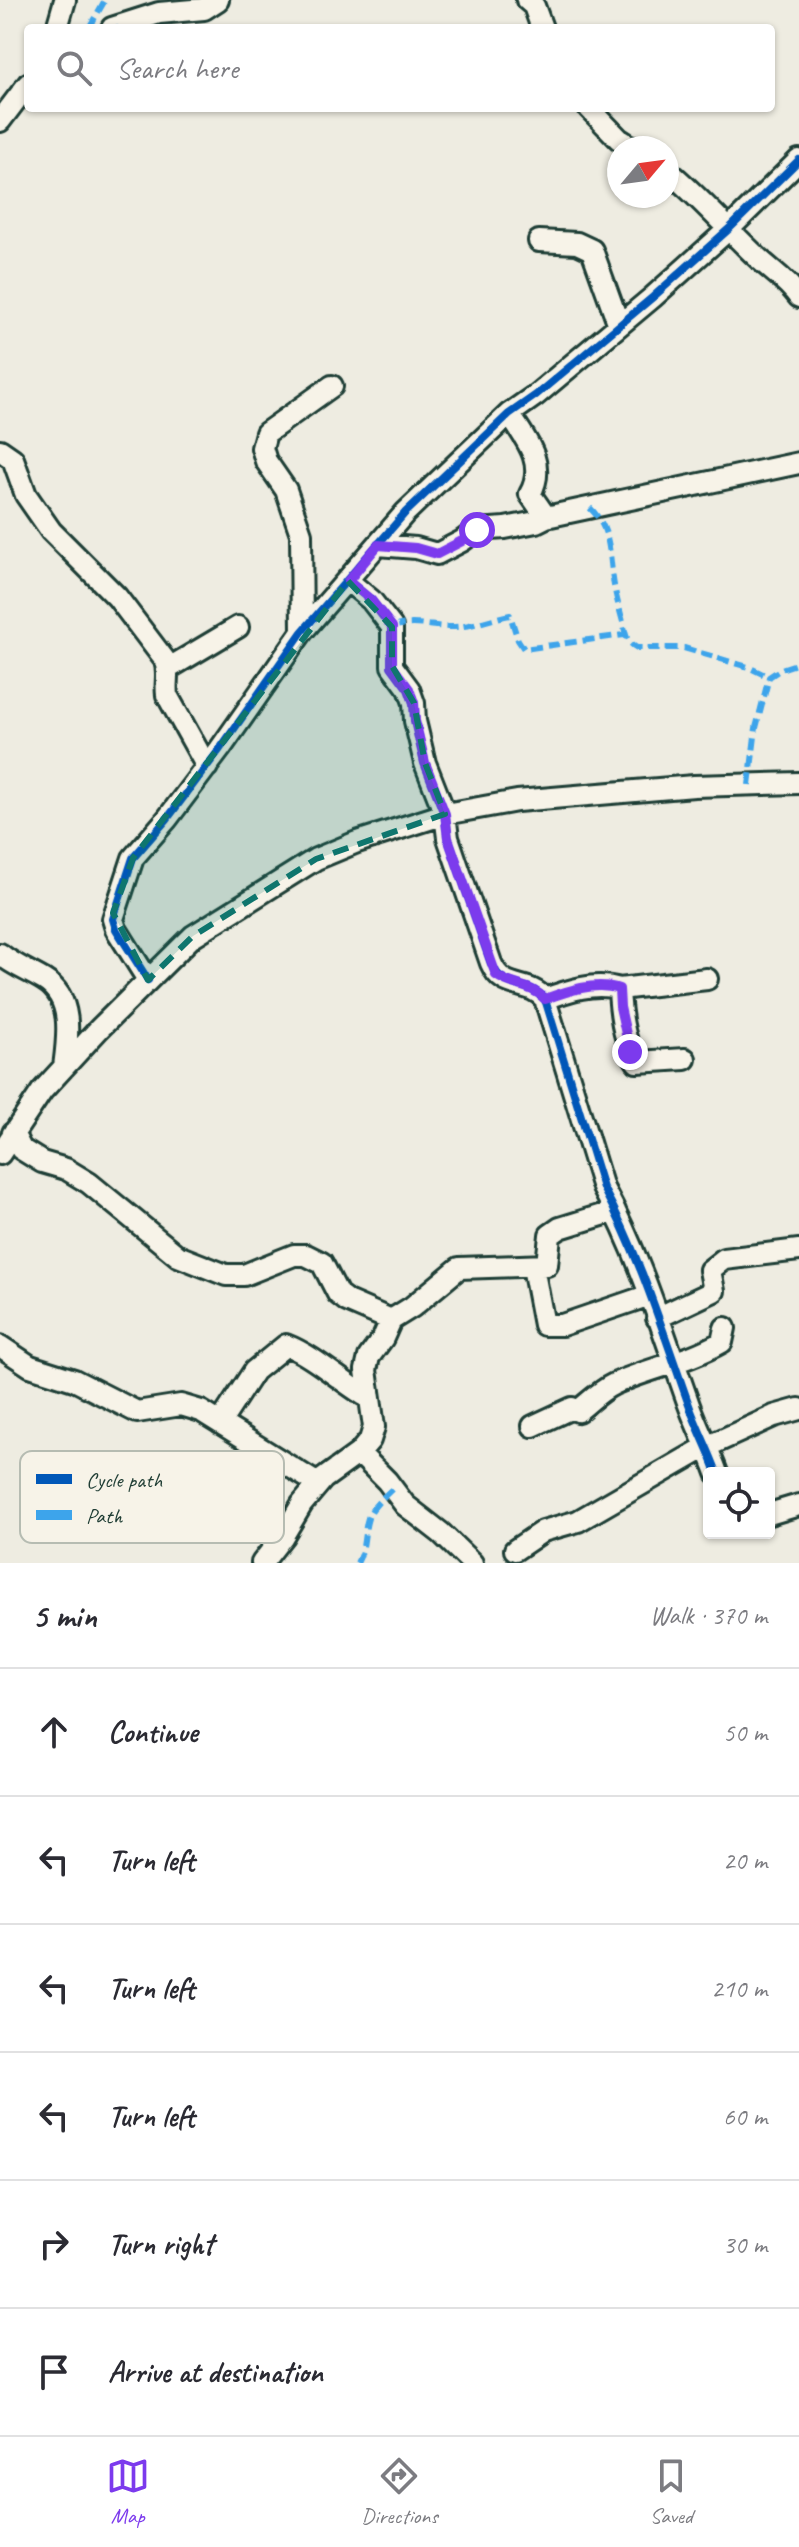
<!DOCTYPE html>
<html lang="en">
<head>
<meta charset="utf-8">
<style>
  body { margin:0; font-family:Caveat,sans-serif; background:#f2f2f3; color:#2b2b33 }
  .controls { position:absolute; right:24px; bottom:24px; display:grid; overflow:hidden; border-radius:8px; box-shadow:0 2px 6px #0004 }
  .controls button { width:72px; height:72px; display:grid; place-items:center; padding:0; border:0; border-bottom:2px solid #e1e1e2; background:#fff; color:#2b2b33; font:40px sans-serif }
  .compass { position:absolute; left:607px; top:136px; width:72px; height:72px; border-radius:50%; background:#fff; box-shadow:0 2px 6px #0004; rotate:61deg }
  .stop { position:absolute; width:24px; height:24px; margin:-18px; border:6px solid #7c3aed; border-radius:50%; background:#fff }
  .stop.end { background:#7c3aed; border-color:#fff; box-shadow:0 2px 8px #0008 }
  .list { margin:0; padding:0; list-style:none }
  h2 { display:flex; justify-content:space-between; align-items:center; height:104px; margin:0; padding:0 32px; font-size:34px }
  h2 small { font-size:26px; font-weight:400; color:#7c7c81 }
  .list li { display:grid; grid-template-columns:52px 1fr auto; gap:24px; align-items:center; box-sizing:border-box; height:128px; padding:0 32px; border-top:2px solid #e1e1e2 }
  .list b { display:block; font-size:30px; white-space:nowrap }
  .list em { font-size:26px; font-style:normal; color:#7c7c81 }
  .icon { flex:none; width:44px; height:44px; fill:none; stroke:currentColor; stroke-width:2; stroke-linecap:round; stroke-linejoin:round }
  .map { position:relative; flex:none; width:799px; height:1563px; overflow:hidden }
  .search { position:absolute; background:#fff; box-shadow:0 2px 6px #0004; left:24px; right:24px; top:24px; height:88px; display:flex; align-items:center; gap:20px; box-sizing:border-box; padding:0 28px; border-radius:8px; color:#7c7c81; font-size:30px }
  .sheet { height:872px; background:#fff }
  nav { display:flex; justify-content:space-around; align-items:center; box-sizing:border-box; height:112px; border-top:2px solid #e1e1e2; background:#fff; font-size:22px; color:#7c7c81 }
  nav a { display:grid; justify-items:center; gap:4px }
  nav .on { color:#7c3aed }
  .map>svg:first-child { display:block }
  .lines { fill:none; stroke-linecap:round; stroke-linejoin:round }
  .minor-casing { stroke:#1f3d34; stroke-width:26 }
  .minor { stroke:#f7f3e8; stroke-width:20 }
  .quiet { stroke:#3da4eb; stroke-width:6; stroke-dasharray:12 6; stroke-linecap:butt }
  .cycleway-casing { stroke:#f7f3e8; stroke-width:13 }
  .cycleway { stroke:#0057b8; stroke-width:8 }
  .route { stroke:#7c3aed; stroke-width:10 }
  .marked { fill:#0f766e; fill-opacity:0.2; stroke:#0f766e; stroke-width:6; stroke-dasharray:16 10; stroke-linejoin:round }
  .key { fill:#f7f3e8; stroke:#b6bcb2; stroke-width:2 }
  .key-label { font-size:22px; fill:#1f3d34 }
</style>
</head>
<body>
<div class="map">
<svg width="799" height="1563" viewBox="0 0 799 1563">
  <rect width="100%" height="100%" fill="#eeece1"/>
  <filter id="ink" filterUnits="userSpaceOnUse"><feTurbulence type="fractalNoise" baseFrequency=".0125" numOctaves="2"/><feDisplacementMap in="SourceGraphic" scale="16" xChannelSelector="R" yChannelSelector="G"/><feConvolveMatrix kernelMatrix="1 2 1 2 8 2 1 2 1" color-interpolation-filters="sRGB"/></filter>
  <g filter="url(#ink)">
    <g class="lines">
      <defs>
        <path id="minor" d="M527,0L534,6L542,28
          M57,28L65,0
          M112,28L159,13L204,9L218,0
          M589,108L619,139L633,148
          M0,121L28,84
          M667,170C700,197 727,229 758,258C772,271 788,281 799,297
          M539,241L577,243L592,250L619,325
          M509,414C526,439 547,464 530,494L546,517
          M0,450L13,459L26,495L51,531L117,597L164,659C170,671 165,682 167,695L207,767
          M378,545L416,548L437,554L462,541L477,530L505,528L536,522L546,517L799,463
          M348,581L371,600L392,627V666L409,689L414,703L415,721L425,763L445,814L448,838L491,963C504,993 526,978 545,999L603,1188C640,1256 663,1332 689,1405C697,1428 709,1450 717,1473
          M302,632L301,534L286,490L266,461L262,448L266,433L332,386
          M169,668L238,627
          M0,954C13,965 29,971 44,980C74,998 68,1037 64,1067
          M148,980L116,929L113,919L133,858L167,819L220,749L302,632L405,513L509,414L536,395L653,297L730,228L799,160
          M619,989C620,1012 623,1042 637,1062L685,1059
          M545,999C567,991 595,981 619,989L707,979
          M13,1133L21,1149L42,1162L66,1169L89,1183L178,1256L226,1275H244L294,1255H306L322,1263L338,1294L347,1301L391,1320
          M0,1154L42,1091L99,1029L193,936L316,859L357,842L445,814L517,801L694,786L799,783
          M533,1267L544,1325H562L650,1295
          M657,1318L714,1291L710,1270L724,1259L799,1250
          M0,1346L30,1366L74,1380L137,1412L181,1405L201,1411L318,1484
          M220,1423L254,1371L286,1345C314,1356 338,1379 364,1395L369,1394
          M533,1426L572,1408L578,1411C589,1402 601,1390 614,1384C650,1368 687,1362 722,1342L725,1328
          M359,1453L387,1481L405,1505L441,1533L472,1563
          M769,1514L799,1505
          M515,1550L543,1531L578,1521L706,1447L774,1416L799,1409
          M262,1563L283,1536L302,1504L323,1479L359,1453L370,1440L374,1427L366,1370L369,1357L383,1338L391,1320L412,1307L459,1268L547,1265L550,1235L560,1228L615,1211"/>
      </defs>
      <use href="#minor" class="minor-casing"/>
      <use href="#minor" class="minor"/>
      <path class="quiet" d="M115,27L116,28
        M89,28L105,0
        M590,508C611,528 609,553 613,579C615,594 619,607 623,622C626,634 625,641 637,648H684L748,667L769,677
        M392,627C412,621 427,626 448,627C469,628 489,619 510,615L518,640L524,649L624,635
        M749,785L756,728L769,677L781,669L799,663
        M357,1563C366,1547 363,1534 368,1518C372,1506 384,1497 393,1488"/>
      <defs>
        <path id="cycleway" d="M348,581L371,600L392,627V666L409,689L414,703L415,721L425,763L445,814L448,838L491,963C504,993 526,978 545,999L603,1188C640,1256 663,1332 689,1405C697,1428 709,1450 717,1473
          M148,980L116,929L113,919L133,858L167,819L220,749L302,632L405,513L509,414L536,395L653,297L730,228L799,160"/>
      </defs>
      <use href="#cycleway" class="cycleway-casing"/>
      <use href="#cycleway" class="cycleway"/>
    </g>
  </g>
  <g class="lines" filter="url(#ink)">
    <path class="route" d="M477,530L462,541L437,554L416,548L378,545L348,581L371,600L392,627V666L409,689L414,703L415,721L425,763L445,814L448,838L496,975C512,987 531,984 545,999C567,991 595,981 619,989L620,1007L630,1052"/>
  </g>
  <path class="marked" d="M348,581L392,627V666L414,703L425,763L445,814L316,859L193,936L148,980L113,913L133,858Z"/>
  <rect x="20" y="1451" width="264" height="92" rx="12" class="key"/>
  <rect x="36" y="1474" width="36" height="10" fill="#0057b8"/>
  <rect x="36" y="1510" width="36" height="10" fill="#3da4eb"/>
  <g class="key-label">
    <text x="86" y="1487">Cycle path</text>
    <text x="86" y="1523">Path</text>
  </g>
</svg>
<div class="controls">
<button><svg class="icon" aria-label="locate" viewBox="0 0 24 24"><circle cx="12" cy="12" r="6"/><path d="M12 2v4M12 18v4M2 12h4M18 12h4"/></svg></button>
</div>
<svg class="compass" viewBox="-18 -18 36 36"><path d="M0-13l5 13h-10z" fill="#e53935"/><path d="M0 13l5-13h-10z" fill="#7c7c81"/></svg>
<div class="stop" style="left:477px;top:530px"></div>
<div class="stop end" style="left:630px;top:1052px"></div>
<div class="search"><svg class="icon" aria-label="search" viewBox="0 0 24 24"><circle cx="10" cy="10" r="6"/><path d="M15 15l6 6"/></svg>Search here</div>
</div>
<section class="sheet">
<h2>5 min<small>Walk · 370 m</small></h2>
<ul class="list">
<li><svg class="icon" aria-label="ahead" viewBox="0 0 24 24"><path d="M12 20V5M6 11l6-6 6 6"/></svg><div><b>Continue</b></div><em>50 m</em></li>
<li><svg class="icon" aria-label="left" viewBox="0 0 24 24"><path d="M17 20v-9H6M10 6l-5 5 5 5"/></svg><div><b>Turn left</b></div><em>20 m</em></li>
<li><svg class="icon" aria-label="left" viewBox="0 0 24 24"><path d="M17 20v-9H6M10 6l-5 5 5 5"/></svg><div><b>Turn left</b></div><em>210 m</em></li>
<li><svg class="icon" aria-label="left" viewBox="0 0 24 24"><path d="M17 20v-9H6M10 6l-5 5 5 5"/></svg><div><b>Turn left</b></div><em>60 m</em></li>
<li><svg class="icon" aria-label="right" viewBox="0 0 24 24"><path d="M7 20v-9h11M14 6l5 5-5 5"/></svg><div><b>Turn right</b></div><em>30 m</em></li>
<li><svg class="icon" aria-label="arrive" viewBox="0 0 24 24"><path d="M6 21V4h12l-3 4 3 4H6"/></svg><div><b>Arrive at destination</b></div></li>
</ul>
</section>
<nav>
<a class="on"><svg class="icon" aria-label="map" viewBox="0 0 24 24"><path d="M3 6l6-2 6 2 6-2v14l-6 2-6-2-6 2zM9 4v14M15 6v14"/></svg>Map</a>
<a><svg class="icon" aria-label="directions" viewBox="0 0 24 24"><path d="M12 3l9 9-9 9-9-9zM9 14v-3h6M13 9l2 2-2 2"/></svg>Directions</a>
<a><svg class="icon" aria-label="saved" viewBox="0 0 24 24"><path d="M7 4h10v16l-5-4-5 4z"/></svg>Saved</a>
</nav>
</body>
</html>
